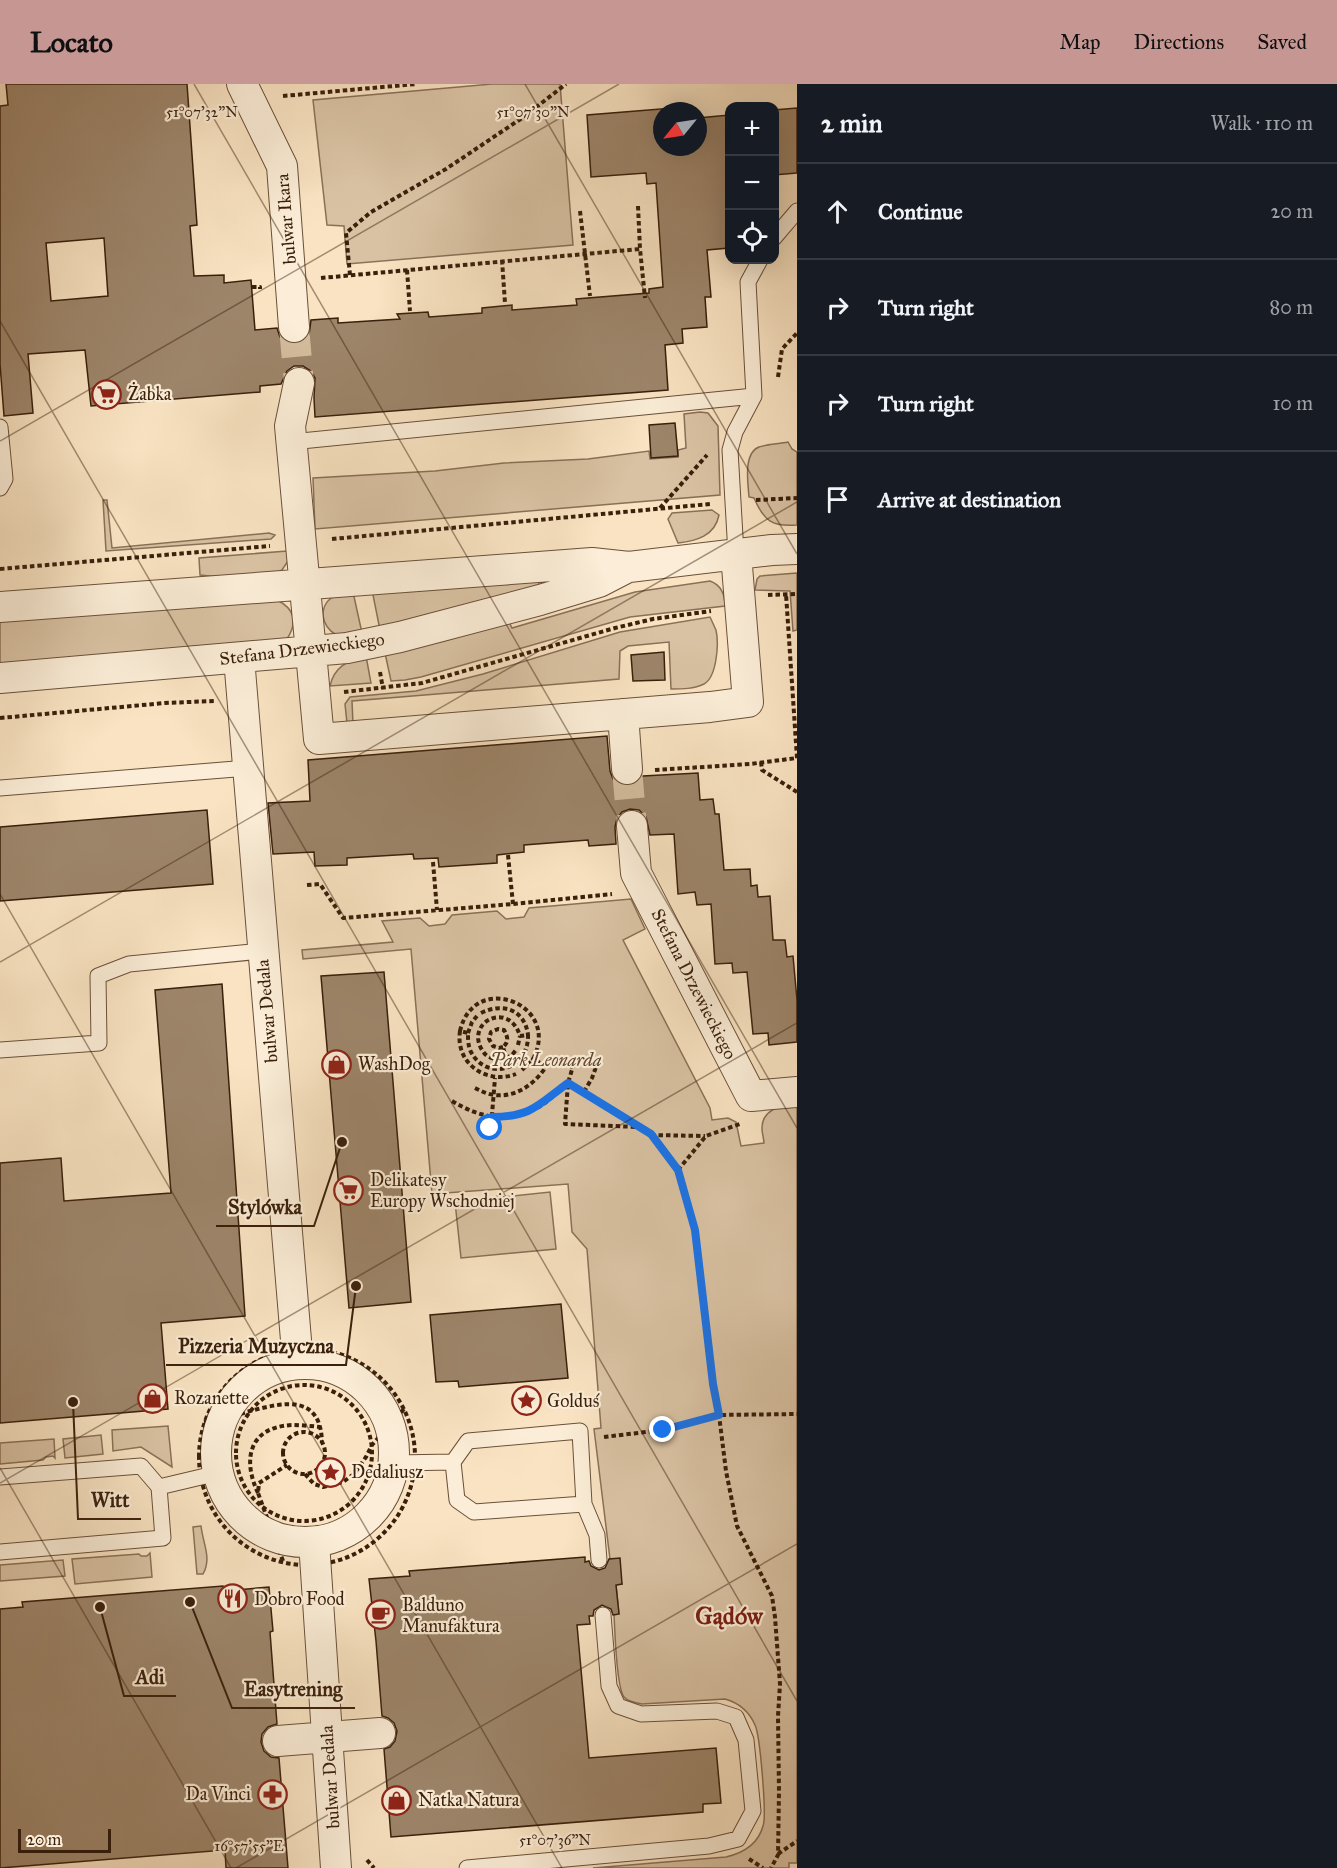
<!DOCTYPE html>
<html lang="en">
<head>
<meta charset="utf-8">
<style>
  body { margin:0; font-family:"IM FELL Great Primer",serif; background:#242831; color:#f1f3f6 }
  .controls { position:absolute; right:18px; top:18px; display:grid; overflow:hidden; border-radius:12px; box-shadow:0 6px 24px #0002 }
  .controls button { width:54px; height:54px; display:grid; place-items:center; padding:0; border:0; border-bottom:2px solid #363941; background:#171b24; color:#f1f3f6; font:30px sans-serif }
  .compass { position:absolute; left:653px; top:18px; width:54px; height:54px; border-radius:50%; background:#171b24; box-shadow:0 6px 24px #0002; rotate:240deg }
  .scale { position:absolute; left:18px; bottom:15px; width:93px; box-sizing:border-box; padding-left:6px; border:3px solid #3a1f0b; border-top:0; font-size:16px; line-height:21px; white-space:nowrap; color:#3a1f0b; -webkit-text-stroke:4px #fbedd7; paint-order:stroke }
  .stop { position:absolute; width:18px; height:18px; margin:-14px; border:4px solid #1a73e8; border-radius:50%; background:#fff }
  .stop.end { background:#1a73e8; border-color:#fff; box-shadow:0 2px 6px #0008 }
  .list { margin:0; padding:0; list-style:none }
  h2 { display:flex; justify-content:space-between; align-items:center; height:78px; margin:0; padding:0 24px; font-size:26px }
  h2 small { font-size:20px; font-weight:400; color:#9ea1a6 }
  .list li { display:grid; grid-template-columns:39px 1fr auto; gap:18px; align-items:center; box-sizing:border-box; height:96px; padding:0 24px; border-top:2px solid #363941 }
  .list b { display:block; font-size:22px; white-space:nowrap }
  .list em { font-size:20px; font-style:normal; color:#9ea1a6 }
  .icon { flex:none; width:33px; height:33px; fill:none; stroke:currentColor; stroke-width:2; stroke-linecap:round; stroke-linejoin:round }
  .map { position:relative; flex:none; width:797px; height:1784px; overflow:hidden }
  header { display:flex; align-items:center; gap:36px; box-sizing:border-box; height:84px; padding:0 30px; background:#c59692; color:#111 }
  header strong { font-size:28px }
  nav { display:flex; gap:33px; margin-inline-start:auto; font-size:21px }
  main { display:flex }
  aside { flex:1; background:#171b24 }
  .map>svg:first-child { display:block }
  .green { fill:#d9c2a3; stroke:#8a7057; stroke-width:1.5 }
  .building { fill:#9d856a; stroke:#3a1f0b; stroke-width:1.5; fill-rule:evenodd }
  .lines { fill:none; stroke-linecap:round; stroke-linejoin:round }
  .minor-tunnel { stroke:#d3bc9d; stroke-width:30; stroke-dasharray:30 15; stroke-linecap:butt }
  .service-casing { stroke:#6a5039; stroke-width:17 }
  .minor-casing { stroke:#6a5039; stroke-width:32 }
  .path { stroke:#3a1f0b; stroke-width:4; stroke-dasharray:4.5 3; stroke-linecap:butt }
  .service { stroke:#fbedd7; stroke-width:15 }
  .minor { stroke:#fbedd7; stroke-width:30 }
  .route { stroke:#1a73e8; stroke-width:8 }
  .ticks { fill:none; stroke:#3a1f0b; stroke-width:1.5; stroke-opacity:0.45 }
  .labels { text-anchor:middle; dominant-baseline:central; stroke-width:4.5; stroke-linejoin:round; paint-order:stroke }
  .street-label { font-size:18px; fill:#3a1f0b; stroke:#fbedd7 }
  .poi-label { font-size:18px; fill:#3a1f0b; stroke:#fbedd7; text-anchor:start }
  .park-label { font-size:18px; font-style:italic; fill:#624831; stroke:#fbedd7 }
  .district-label { font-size:24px; font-weight:bold; fill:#7a1f14; stroke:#fbedd7 }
  .ticks-label { font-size:15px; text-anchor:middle; fill:#3a1f0b; stroke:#fbedd7; stroke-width:4.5; stroke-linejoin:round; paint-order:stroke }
  .leader { fill:none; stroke:#3a1f0b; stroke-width:2 }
  .callout-dot { fill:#3a1f0b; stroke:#fbedd7; stroke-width:2 }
  .callout-label { font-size:20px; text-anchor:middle; font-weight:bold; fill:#3a1f0b; stroke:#fbedd7; stroke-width:4.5; stroke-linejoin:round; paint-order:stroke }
</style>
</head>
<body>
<header>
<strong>Locato</strong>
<nav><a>Map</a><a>Directions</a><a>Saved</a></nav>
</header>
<main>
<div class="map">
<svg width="797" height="1784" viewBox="0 0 797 1784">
  <rect width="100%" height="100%" fill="#f9e3c2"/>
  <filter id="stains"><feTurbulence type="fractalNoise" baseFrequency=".00333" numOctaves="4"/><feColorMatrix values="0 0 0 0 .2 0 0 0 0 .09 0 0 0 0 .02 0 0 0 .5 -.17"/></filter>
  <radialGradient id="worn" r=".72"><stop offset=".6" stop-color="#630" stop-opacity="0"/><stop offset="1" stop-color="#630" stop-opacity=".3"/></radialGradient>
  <path class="green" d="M492,0H560L573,161L347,180L344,142L327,141L313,16Z
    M700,328L708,329L718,342L720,411L315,445L313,394L435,387L504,379L588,375L649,367L650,375L678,373V366L686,364L684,330Z
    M788,358L792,365L797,368V441C772,443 764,437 754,414L749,413C748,399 743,369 759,363C768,360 779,360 788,358Z
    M103,416H107L112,464L269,449L275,451L271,455L106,467Z
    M712,426L719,431C715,452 696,457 678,459L668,435L672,429Z
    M287,467L288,477L282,486L275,490L228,494L200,491L199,474Z
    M797,489V546L793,547L790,507L755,506L757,495L760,492Z
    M536,495L539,499L538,502L380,546L372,506Z
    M710,497C721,501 725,510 725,522L630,533L421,593L405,596L391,597L385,569L444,557L509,538L512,544L635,508Z
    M353,508L362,549C356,550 348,552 342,552C325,550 316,527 330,515C335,510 346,510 353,508Z
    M277,516C295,525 298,538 287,555L0,582V536Z
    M710,533C712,537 714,542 716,546C719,559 717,593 704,600C694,605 682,605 671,605L669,558L628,562L620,567L619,595L352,617L353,640L347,639L345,620L350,613L416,607L483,590L620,548Z
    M366,572L371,599L330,602C334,583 348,576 366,572Z
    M631,815L645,845L623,856L710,1024L712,1036L728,1034L736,1038L741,1062L764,1059C764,1055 762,1049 762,1045C761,1025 783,1021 797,1018V1779H789V1784H593L726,1773C743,1769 758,1761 763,1742C767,1732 760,1651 755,1641C749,1627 739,1619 725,1615L642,1620C636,1619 628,1618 624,1613C616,1603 615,1546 614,1531L619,1530L616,1501L622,1500L610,1475L594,1345L601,1344L587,1165L572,1148L568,1100L432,1110L411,865L303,875L302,866L393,858L382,837L420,834L429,842L445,840L452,831L497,827L506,835L524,833L529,824Z
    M550,1108L556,1165L461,1174L455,1118Z
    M168,1342L172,1383L141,1363L113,1367L112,1346Z
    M101,1351L103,1370L65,1374L63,1355Z
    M54,1355L55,1374L53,1372L46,1373L43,1376L0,1380V1359Z
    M201,1442C203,1460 212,1474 203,1490H197L193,1443Z
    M150,1469L152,1493L75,1500L72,1475L139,1470L141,1472H147Z
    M63,1476L65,1492L0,1497V1481Z"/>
  <path class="building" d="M6,0H187L197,141L190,142L194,192L224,191V199L251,196L255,246L277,244L280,253L287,259L295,260L303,258L309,251L311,236L338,234V239L400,235L397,230L428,228L429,233L482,229V224L512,221V226L577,221L576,215L649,209V205L663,203L656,99L647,100L646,89L591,93L587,31L673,24L674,27H662V63H698V34L729,31V164L707,166L711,213H705L707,243L682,245L683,259L665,261L668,306L315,333L314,314L315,294L311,287L303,282H294L287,287L281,300L260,302V308L91,322L85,266L28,270L33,329L4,332L0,280V22L8,21ZM104,154L108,212L51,217L46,159Z
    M797,24V89L774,91V26Z
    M675,339L678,372L651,374L649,341Z
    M664,568L665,596L633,597L631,571Z
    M607,652L610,687L613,695L620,701L629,702L636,700L643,692L698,689L700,716L713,715L715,730H719L724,786L750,785L751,802L757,801L758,813L770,812L773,856H785L787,873L793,872L797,916V958L769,961L768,949L753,950L747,888L733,889L732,879L715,880L711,820L697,821L695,808L678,810L674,750L650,751L646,733L639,726L630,725L622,728L617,734L615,743L616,760L589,762L588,756L524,761V768L497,771V779L439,783L438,774L414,775L413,770L347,774V781L315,782L314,768L273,770L268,719L310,717L308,676Z
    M207,726L213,800L0,817V743Z
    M384,888L411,1218L349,1224L321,892Z
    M222,900L245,1232L161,1239L168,1325L0,1339V1079L61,1074L64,1117L171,1109L155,906Z
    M561,1220L568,1294L459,1303L458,1297L436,1298L430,1231Z
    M585,1473V1478L589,1477L591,1482L599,1486L605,1484L609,1475L620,1474L622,1500L616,1501L619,1530L613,1531L611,1525L602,1521L594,1526L593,1532H589L590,1540L577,1541L589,1674L716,1664L721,1719L703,1720V1728L391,1753L384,1665L390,1663L395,1657L397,1647L394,1639L388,1634L382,1632L376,1557L369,1495L410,1492L409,1487Z
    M223,1502L224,1507L269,1503L273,1547L270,1548L277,1640L268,1643L262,1650L261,1658L264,1667L271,1673L279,1674L288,1784H226L225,1766L0,1784V1525L23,1523L22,1518Z"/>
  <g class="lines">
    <path class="minor-tunnel" d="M294,243L299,299
      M627,685L632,742"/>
    <defs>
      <path id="service" d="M774,154L797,127
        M0,343L5,395L0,404
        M291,358L754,312
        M736,470L730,366L735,348L754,312L748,198L760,176
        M0,704L248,684
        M0,966L99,959L98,892L129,880L262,867
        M453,1378L457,1416L474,1428L584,1420
        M394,1379L453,1378L468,1357L580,1347L584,1420L597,1451L599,1476
        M0,1393L141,1382L159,1403
        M0,1468L163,1454L159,1403L218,1389
        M467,1784L709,1762L738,1755L753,1727L746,1656L736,1633L717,1627L641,1630L618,1622L609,1602L603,1531"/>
      <path id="minor" d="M242,0L282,82L294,243
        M299,299L290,342L319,655L710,623L748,618L736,470
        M0,523L592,479L629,483L772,466L797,465
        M239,574L298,1280
        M0,594L347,564L400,553L540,516L599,498L628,483
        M623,630L627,685
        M632,742L636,789L751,1012L797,1008
        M216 1369a89 89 0 1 1 178 0a89 89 0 1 1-178 0Z
        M314,1458L336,1784
        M278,1657L380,1649"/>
    </defs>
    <use href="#service" class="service-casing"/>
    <use href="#minor" class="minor-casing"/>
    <path class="path" d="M283,12L416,0
      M638,122L640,165
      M580,127L590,212
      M502,176L505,219
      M407,186L410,227
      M350,191L346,149L371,128L446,85L525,32L566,0
      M321,194L640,165L645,214
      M252,203H260V205
      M778,293L782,265L797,249
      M756,416L797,414
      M660,424L707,371
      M332,455L710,420
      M0,485L270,462
      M768,511L797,510
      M380,588L383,605
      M344,608L422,599L615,544L653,535L711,527
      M0,634L165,619L214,617
      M761,678L762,686L797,708
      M655,686L750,680L797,674L786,510
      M508,771L513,820
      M433,778L437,826
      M307,801L320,800L343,834L513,820L612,810
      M481,929C503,918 525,926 528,951
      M460,947C455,980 487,1001 516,990
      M468,949L472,938L477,932
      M518,961L520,952
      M503,963L499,964L493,962L489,955L491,948L498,945L504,946C508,953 509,958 503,963L506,974C496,976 487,975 482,966C465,938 509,916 520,952L528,951C529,986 487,998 471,968C468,962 468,955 468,949L460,947C474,886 562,920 533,975L547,983
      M576,972L568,999L565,1040L638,1043
      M506,974L512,971L516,966
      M522,986L533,975
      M568,999L651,1051L678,1086L695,1146L713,1300L719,1331L726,1387L737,1442L772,1512L775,1533L780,1600L778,1632L779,1707L778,1771L771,1784
      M475,1004C481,1007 487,1010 494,1011C520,1014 539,996 551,975L573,983
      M584,1008L592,994L596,983
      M452,1017C482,1035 510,1040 542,1021C551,1015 559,1006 568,1000
      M651,1051L705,1052
      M490,1055L495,994
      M678,1086L706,1052L740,1040
      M199 1373a108 108 0 1 1 216 0a108 108 0 1 1-216 0Z
      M236 1369a68 68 0 1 1 136 0a68 68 0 1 1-136 0Z
      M204,1338C220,1335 235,1332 250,1327C285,1318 321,1310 322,1359
      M283 1369a21 21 0 1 1 42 0a21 21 0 1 1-42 0Z
      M604,1353L663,1346L719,1331L797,1330
      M305,1390L314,1400L323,1403L343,1398L354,1390L366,1373L372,1361L404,1325
      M258,1409C242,1375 249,1343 292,1341C301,1341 311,1342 320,1343
      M283,1477L258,1409L259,1399L287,1381
      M778,1770L797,1757
      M749,1775L763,1784
      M367,1776L374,1784"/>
    <use href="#service" class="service"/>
    <use href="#minor" class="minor"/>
  </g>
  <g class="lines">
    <path class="route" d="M490,1044L492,1033C532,1033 539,1020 568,999L651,1050L678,1086L695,1146L713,1300L719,1331L663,1346"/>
  </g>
  <path class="ticks" d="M194,0L797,1044M525,0L797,470M0,237L797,1617M0,357L619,0M0,810L562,1784M0,878L797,418M0,1384L231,1784M0,1399L797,939M236,1784L797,1460"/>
  <defs>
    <symbol id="supermarket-ring" viewBox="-11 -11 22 22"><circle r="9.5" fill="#fbedd7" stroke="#8f2418" stroke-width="1.5"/><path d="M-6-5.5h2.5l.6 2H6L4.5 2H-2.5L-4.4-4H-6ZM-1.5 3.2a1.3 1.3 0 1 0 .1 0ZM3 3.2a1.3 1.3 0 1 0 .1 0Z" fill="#8f2418"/></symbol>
    <symbol id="shop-ring" viewBox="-11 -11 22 22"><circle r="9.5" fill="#fbedd7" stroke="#8f2418" stroke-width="1.5"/><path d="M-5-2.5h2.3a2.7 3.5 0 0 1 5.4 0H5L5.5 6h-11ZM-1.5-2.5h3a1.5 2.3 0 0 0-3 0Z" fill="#8f2418"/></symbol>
    <symbol id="sight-ring" viewBox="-11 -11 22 22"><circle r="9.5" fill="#fbedd7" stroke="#8f2418" stroke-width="1.5"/><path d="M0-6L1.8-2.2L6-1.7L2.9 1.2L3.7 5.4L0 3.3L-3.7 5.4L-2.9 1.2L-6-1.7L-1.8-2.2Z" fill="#8f2418"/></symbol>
    <symbol id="restaurant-ring" viewBox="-11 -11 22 22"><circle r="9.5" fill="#fbedd7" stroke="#8f2418" stroke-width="1.5"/><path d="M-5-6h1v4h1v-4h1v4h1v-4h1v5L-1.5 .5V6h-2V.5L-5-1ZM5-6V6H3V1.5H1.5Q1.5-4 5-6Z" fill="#8f2418"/></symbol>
    <symbol id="cafe-ring" viewBox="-11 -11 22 22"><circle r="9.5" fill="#fbedd7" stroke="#8f2418" stroke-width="1.5"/><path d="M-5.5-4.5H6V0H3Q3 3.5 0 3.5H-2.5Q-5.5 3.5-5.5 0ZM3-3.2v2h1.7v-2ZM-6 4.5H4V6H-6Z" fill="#8f2418"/></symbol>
    <symbol id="pharmacy-ring" viewBox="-11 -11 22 22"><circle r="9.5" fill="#fbedd7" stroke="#8f2418" stroke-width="1.5"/><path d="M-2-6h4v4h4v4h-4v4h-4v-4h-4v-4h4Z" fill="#8f2418"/></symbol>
  </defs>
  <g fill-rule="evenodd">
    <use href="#supermarket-ring" x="90" y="294" width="33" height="33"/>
    <use href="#shop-ring" x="320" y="964" width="33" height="33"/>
    <use href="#supermarket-ring" x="332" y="1090" width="33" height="33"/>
    <use href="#shop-ring" x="136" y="1298" width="33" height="33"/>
    <use href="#sight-ring" x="510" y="1300" width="33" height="33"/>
    <use href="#sight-ring" x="314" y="1372" width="33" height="33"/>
    <use href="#restaurant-ring" x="216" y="1498" width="33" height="33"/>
    <use href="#cafe-ring" x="364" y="1514" width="33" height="33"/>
    <use href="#pharmacy-ring" x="256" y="1694" width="33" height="33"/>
    <use href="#shop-ring" x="380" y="1700" width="33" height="33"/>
  </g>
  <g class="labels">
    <g class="street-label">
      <text transform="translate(286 135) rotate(-95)">bulwar Ikara</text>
      <text transform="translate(302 565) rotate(-7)">Stefana Drzewieckiego</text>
      <text transform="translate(694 900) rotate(63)">Stefana Drzewieckiego</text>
      <text transform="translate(267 927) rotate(-95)">bulwar Dedala</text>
      <text transform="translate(330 1693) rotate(-94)">bulwar Dedala</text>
    </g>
    <g class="poi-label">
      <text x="128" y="310">Żabka</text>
      <text x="358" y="980">WashDog</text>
      <text x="370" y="1096">Delikatesy<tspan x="370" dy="21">Europy Wschodniej</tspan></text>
      <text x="174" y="1314">Rozanette</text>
      <text x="547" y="1317">Golduś</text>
      <text x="351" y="1388">Dedaliusz</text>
      <text x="254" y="1515">Dobro Food</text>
      <text x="402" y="1521">Balduno<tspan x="402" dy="21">Manufaktura</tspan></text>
      <text x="251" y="1710" text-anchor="end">Da Vinci</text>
      <text x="418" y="1716">Natka Natura</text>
    </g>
    <g class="park-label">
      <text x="546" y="976">Park Leonarda</text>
    </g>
    <g class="district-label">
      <text x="729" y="1532">Gądów</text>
    </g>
  </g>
  <g class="ticks-label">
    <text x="202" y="33">51°07'32"N</text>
    <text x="533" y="33">51°07'30"N</text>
    <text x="555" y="1761">51°07'36"N</text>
    <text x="249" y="1767">16°57'55"E</text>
  </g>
  <path class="leader" d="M342 1058L314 1142H216M356 1202L346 1281H166M73 1318L78 1435H141M100 1523L124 1612H176M190 1518L232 1624H355"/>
  <g class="callout-dot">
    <circle cx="342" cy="1058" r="6"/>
    <circle cx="356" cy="1202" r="6"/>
    <circle cx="73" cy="1318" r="6"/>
    <circle cx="100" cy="1523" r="6"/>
    <circle cx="190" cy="1518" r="6"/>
  </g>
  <g class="callout-label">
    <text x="265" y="1130">Stylówka</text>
    <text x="256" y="1269">Pizzeria Muzyczna</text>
    <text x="110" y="1423">Witt</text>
    <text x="150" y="1600">Adi</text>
    <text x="293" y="1612">Easytrening</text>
  </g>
  <rect width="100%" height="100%" filter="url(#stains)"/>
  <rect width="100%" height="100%" fill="url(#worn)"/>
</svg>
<div class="controls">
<button>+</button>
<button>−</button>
<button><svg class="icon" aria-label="locate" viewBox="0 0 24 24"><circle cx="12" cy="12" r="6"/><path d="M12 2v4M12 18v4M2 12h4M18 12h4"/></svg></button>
</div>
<svg class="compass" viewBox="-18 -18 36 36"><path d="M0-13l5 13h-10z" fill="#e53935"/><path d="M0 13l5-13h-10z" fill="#9ea1a6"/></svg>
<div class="scale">20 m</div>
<div class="stop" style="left:490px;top:1044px"></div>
<div class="stop end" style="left:663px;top:1346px"></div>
</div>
<aside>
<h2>2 min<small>Walk · 110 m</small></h2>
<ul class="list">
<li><svg class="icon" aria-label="ahead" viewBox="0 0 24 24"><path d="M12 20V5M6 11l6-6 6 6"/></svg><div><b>Continue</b></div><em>20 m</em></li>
<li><svg class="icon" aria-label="right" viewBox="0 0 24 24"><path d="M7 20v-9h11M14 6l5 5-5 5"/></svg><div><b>Turn right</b></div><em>80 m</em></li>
<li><svg class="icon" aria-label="right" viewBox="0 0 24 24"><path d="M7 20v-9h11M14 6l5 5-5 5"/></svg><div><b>Turn right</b></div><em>10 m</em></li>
<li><svg class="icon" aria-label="arrive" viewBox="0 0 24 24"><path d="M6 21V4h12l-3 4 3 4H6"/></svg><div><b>Arrive at destination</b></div></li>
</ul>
</aside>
</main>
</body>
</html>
